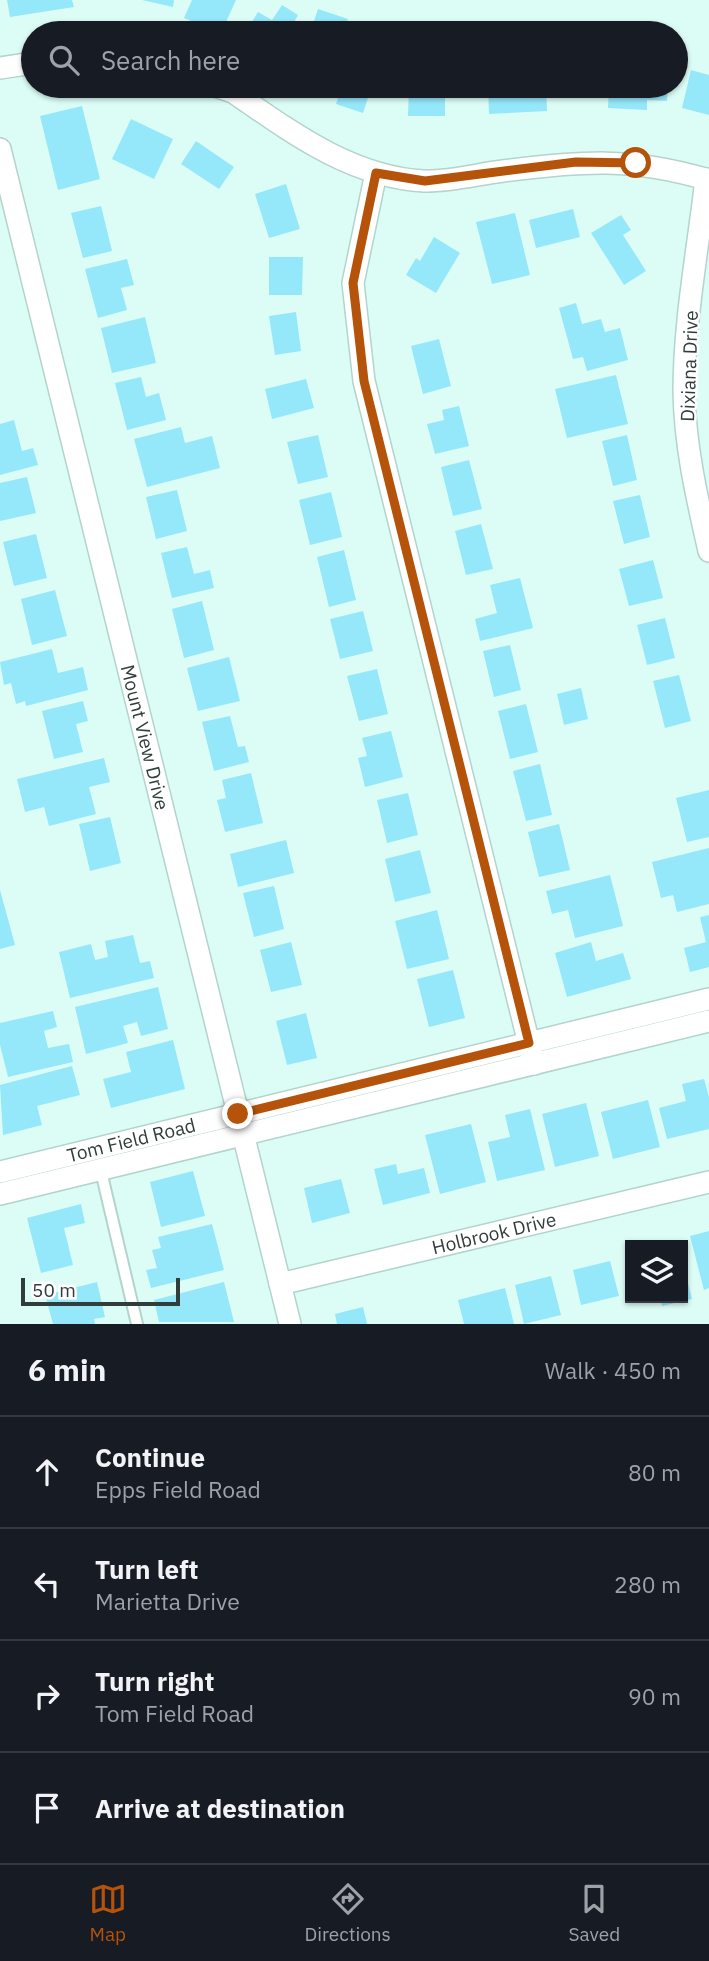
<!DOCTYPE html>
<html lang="en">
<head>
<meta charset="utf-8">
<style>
  body { margin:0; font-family:"IBM Plex Sans",sans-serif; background:#242831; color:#f1f3f6 }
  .controls { position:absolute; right:21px; bottom:21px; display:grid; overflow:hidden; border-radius:0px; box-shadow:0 2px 5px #0004 }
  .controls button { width:63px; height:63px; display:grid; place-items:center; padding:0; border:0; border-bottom:2px solid #363941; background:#171b24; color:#f1f3f6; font:35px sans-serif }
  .scale { position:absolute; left:21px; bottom:18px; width:159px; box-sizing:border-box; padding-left:7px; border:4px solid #303d3b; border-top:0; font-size:19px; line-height:24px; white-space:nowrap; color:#303d3b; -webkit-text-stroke:5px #fff; paint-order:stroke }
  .stop { position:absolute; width:21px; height:21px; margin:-16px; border:5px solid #b45309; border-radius:50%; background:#fff }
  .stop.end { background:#b45309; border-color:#fff; box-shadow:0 2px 7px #0008 }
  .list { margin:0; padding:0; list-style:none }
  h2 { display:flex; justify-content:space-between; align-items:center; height:91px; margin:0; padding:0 28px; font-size:30px }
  h2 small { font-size:23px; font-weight:400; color:#9ea1a6 }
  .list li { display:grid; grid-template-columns:46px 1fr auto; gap:21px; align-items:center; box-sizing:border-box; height:112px; padding:0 28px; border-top:2px solid #363941 }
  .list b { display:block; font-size:26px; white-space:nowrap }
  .list p { margin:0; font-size:23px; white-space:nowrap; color:#9ea1a6 }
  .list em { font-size:23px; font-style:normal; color:#9ea1a6 }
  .icon { flex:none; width:38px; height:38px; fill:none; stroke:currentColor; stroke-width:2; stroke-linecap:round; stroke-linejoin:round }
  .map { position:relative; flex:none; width:709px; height:1324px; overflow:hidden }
  .search { position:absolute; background:#171b24; box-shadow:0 2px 5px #0004; left:21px; right:21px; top:21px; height:77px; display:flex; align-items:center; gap:18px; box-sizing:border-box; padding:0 24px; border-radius:38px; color:#9ea1a6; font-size:26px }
  .sheet { height:539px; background:#171b24 }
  nav { display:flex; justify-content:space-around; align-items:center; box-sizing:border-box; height:98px; border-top:2px solid #363941; background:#171b24; font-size:19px; color:#9ea1a6 }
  nav a { display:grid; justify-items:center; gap:4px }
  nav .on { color:#b45309 }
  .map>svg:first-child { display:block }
  .building { fill:#95e7fa }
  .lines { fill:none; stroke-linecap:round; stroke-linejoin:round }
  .lane-casing { stroke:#b3d3cd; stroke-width:14 }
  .street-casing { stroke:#b3d3cd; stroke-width:24 }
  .lane { stroke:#fff; stroke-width:10 }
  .street { stroke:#fff; stroke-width:21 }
  .route { stroke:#b45309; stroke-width:9 }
  .labels { text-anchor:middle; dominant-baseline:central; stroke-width:5; stroke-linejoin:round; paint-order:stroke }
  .street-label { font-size:19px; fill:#303d3b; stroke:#fff }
</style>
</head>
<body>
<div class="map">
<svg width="709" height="1324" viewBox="0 0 709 1324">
  <rect width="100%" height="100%" fill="#dcfdf6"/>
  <path class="building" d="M7,0H72L74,7L10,17Z
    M142,0H174L173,7Z
    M192,0H236L221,33L184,18Z
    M282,5L298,15L288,33H245L258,12L272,20Z
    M318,9L348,19L343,33H310Z
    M691,70L709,75V115L682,108Z
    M342,86H372L363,113L336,104Z
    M409,86H445V116H408Z
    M488,86H546L547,111L489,114Z
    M609,86H668L667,101L647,100V110L608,108Z
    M82,106L100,179L58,190L40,116Z
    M131,119L173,139L154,179L112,159Z
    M196,141L234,167L219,189L181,164Z
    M286,184L300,229L269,238L255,194Z
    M101,206L112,251L83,258L71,213Z
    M573,209L580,237L536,248L529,220Z
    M515,213L530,275L492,284L476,222Z
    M621,215L631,230L623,235L646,271L624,285L591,233Z
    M434,237L460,253L436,293L406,275L416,258L420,261Z
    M269,257H303L302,295H269Z
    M127,259L134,285L121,288L127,310L98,318L85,269Z
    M576,303L582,324L601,319L605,332L620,328L628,360L587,371L583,357L573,359L559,308Z
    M296,312L301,351L275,355L269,316Z
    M145,317L156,363L112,373L101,328Z
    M439,339L451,386L423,394L411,346Z
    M616,375L628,424L567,438L555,389Z
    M141,377L146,397L159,393L166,420L127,430L115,383Z
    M306,379L314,408L272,419L265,389Z
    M459,406L469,446L435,454L427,424L444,420L442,410Z
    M14,420L22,451L33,448L38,465L0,475V424Z
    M181,427L185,443L212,436L220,468L147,487L134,439Z
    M318,435L328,477L298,484L287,442Z
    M627,435L637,480L613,486L602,441Z
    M469,460L482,509L453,516L441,467Z
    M27,477L36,513L0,521V483Z
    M177,490L187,531L156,539L146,497Z
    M331,492L342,537L310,545L299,500Z
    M640,495L650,537L624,544L613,501Z
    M481,524L493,569L466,575L455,531Z
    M36,534L47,578L14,586L3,542Z
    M187,547L194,574L210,570L214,588L172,598L161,553Z
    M344,550L356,600L329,607L317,557Z
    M653,560L663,598L629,606L619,569Z
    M520,578L533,628L480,641L475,619L497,613L490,585Z
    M55,590L67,636L32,645L21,599Z
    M202,601L214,650L184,658L172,609Z
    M363,611L373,651L340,659L330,619Z
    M665,618L675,658L647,665L637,625Z
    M510,645L521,690L494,697L483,651Z
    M52,649L58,673L83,667L88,690L26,706L25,701L16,704L11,683L4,685L0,662Z
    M229,657L240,701L198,711L187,668Z
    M377,669L388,714L359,721L347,676Z
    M679,675L691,721L665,728L653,681Z
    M581,688L588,719L564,725L557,694Z
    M83,701L88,721L76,724L83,752L54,759L42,711Z
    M526,704L538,752L510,759L498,711Z
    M230,716L238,747L245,746L249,762L214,771L202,722Z
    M391,731L403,777L365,787L358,758L367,756L362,738Z
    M104,758L110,782L89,787L96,814L49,826L44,807L25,812L17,779Z
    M540,764L552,815L526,821L513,771Z
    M251,773L263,823L225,832L217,800L226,798L222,780Z
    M709,790V837L687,842L676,798Z
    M408,793L418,835L387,843L377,800Z
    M110,817L121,863L90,871L79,824Z
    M559,824L570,870L539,877L528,832Z
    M286,840L294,873L238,887L230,854Z
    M709,848V904L677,912L673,895L661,898L652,862Z
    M420,850L431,893L395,902L385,859Z
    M610,875L623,926L575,938L568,910L552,914L546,891Z
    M274,886L284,929L254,937L243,893Z
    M0,890L15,945L0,949Z
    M437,910L449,959L407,969L395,921Z
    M709,915V967L690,972L684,948L706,942L700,917Z
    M133,935L140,963L150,961L154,978L70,998L59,952L91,944L95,960L108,957L105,941Z
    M291,942L302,985L271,992L260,950Z
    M591,942L596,961L623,953L631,979L567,997L555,953Z
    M453,970L465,1018L429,1027L417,979Z
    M158,987L168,1029L141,1036L137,1022L123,1026L128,1043L86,1054L75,1007Z
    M53,1011L57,1027L44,1031L48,1048L69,1044L73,1062L8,1077L0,1045V1023Z
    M306,1013L317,1058L287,1065L276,1021Z
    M173,1040L185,1089L111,1108L103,1079L131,1072L126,1052Z
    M72,1066L80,1095L37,1106L42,1125L3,1135L0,1085Z
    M704,1079L709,1097V1129L667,1139L659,1108L686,1101L682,1084Z
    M648,1100L660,1147L613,1159L601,1112Z
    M586,1103L599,1156L555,1167L542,1114Z
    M530,1109L545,1170L497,1181L488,1142L510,1137L505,1115Z
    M471,1124L486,1182L440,1194L425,1135Z
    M396,1164L398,1174L424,1168L430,1193L383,1205L374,1169Z
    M193,1171L205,1216L161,1227L150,1182Z
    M341,1179L350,1213L312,1223L304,1188Z
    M81,1204L85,1223L64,1228L73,1265L41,1273L27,1218Z
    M212,1224L224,1270L151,1288L146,1270L157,1268L152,1250L161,1248L158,1237Z
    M709,1231V1288L704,1290L690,1236Z
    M610,1261L619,1296L581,1305L573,1270Z
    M684,1267L692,1299L662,1306L660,1298H683Z
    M551,1276L561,1315L524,1324L515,1285Z
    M97,1282L105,1317L94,1319L95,1324H53L45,1295Z
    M224,1282L234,1322H159L154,1300Z
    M505,1288L514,1324H464L458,1300Z
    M363,1307L367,1324H337L335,1314Z"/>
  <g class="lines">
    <defs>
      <path id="lane" d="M100,1167L137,1324"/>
      <g id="street">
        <path d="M0,68L33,63"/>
        <path d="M215,86L233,92C291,132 351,177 424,181C449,182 478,174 503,171C583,161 631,157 709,180"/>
        <path id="s1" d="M0,149L290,1324"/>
        <path d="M376,173L353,283L364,381L534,1064"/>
        <path d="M706,179C698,249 684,321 684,392C685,447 697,498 709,551"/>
        <path id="s2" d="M0,1172L709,999"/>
        <path d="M0,1194L709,1021"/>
        <path id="s3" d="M280,1284L709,1182"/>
      </g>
    </defs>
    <use href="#lane" class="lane-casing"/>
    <use href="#street" class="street-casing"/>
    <use href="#lane" class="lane"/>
    <use href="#street" class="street"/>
  </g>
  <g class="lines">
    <path class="route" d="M238,1114L529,1043L364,381L353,283L376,173L425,181L576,162L636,163"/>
  </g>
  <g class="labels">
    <g class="street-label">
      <text transform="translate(689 366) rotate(-88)">Dixiana Drive</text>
      <text stroke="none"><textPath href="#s1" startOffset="606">Mount View Drive</textPath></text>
      <text stroke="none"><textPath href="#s2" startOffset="135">Tom Field Road</textPath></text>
      <text stroke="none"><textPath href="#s3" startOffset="220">Holbrook Drive</textPath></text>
    </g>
  </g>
</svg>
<div class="controls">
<button><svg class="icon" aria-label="layers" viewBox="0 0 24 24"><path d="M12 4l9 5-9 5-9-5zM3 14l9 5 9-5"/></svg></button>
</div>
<div class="scale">50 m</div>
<div class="stop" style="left:636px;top:163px"></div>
<div class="stop end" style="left:238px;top:1114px"></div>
<div class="search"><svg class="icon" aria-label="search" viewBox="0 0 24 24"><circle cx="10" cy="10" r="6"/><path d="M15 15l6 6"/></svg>Search here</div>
</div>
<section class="sheet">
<h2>6 min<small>Walk · 450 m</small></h2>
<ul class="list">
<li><svg class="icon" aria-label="ahead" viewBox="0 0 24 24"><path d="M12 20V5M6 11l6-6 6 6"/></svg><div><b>Continue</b><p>Epps Field Road</p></div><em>80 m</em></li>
<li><svg class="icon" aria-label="left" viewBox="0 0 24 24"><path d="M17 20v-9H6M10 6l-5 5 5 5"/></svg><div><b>Turn left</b><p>Marietta Drive</p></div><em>280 m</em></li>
<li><svg class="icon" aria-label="right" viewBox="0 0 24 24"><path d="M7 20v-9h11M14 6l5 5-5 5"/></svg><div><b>Turn right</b><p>Tom Field Road</p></div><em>90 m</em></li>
<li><svg class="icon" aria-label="arrive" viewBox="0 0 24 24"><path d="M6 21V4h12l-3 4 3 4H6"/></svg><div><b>Arrive at destination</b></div></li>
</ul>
</section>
<nav>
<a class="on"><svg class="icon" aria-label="map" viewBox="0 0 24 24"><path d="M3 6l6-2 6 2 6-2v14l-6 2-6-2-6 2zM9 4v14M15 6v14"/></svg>Map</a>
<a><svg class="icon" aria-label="directions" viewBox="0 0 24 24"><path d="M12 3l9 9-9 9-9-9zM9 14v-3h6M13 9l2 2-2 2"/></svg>Directions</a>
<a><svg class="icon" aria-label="saved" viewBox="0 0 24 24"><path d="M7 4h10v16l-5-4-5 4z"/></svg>Saved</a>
</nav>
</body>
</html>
